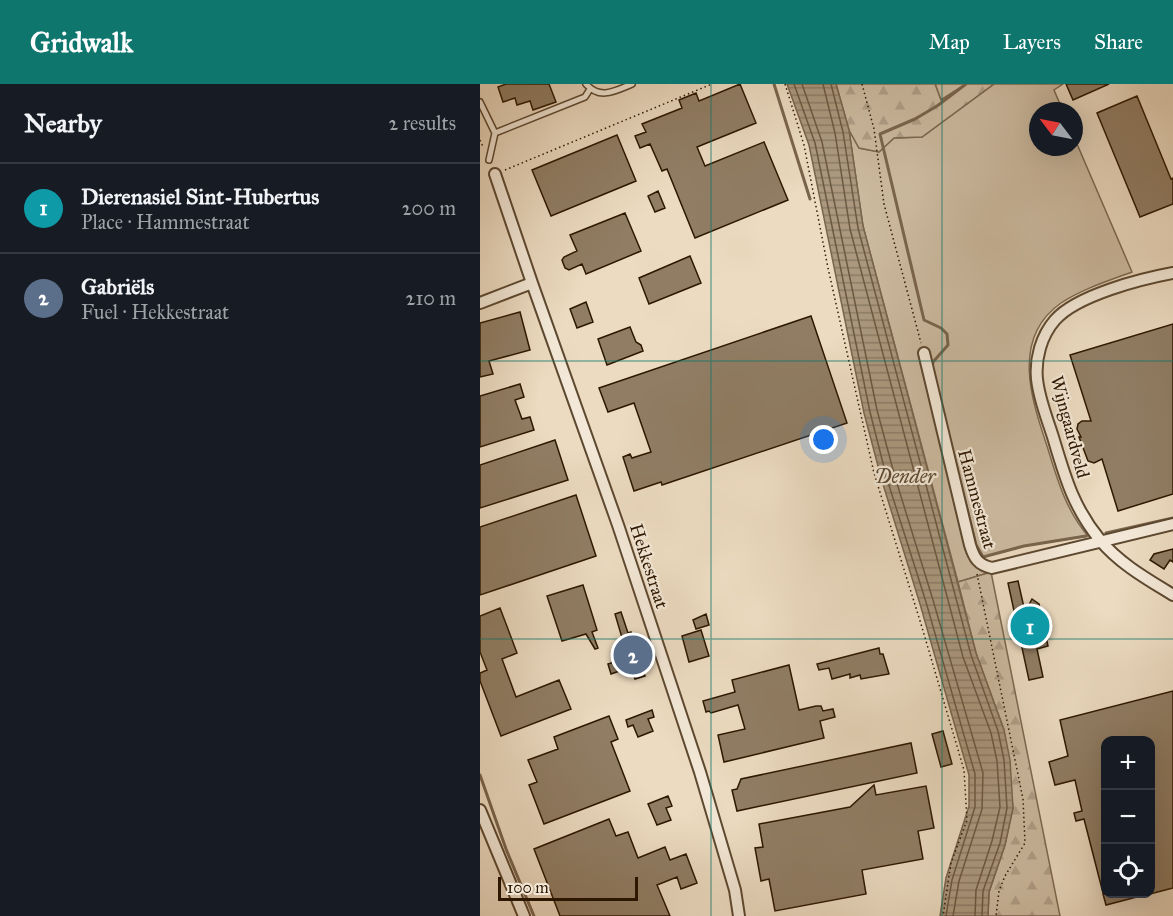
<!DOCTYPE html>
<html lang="en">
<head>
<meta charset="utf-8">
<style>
  body { margin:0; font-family:"IM FELL Great Primer",serif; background:#20242c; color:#f1f3f6 }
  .controls { position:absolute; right:18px; bottom:18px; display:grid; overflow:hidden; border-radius:12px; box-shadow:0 6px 24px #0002 }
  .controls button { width:54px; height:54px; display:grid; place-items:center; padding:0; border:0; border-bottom:2px solid #363941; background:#171b24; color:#f1f3f6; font:30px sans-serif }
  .compass { position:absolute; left:549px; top:18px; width:54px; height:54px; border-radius:50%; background:#171b24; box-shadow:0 6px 24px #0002; rotate:302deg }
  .scale { position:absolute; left:18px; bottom:15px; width:140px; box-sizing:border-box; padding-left:6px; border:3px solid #2d1700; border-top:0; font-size:16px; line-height:21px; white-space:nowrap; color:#2d1700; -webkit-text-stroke:4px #f3e8d7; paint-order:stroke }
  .you { position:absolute; left:344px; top:356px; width:21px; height:21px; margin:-15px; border:4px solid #fff; border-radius:50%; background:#1a73e8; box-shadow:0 0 0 9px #1a73e833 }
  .badge { display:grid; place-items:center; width:39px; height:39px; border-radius:50%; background:#0f766e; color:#fff; font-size:20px; font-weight:700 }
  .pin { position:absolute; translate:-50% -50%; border:3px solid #fff; box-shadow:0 2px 6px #0006 }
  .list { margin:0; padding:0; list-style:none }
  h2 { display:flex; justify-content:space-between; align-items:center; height:78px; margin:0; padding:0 24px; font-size:26px }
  h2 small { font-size:20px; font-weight:400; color:#9ea1a6 }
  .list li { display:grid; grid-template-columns:39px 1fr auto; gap:18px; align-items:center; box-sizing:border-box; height:90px; padding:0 24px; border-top:2px solid #363941 }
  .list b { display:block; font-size:22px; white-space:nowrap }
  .list p { margin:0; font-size:20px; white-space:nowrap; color:#9ea1a6 }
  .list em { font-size:20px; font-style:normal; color:#9ea1a6 }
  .icon { flex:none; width:33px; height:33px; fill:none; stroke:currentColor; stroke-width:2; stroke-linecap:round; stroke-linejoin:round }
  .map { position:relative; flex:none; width:693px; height:832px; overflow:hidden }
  header { display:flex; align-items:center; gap:36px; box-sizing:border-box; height:84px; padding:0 30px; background:#0f766e; color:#fff }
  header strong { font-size:28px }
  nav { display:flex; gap:33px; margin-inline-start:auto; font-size:21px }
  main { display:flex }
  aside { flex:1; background:#171b24 }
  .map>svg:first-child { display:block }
  .grass { fill:#ccbaa0; stroke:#7c6850; stroke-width:1.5 }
  .forest { fill:url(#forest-firs); stroke:#7c6850; stroke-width:1.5 }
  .water { fill:url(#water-rules); stroke:#79644c; stroke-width:1.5 }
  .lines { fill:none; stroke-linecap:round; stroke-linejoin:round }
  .shore { stroke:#6c5840; stroke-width:1.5 }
  .stream { stroke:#79644c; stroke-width:3 }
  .building { fill:#907d64; stroke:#2d1700; stroke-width:1.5 }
  .service-casing { stroke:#5d4830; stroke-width:8 }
  .minor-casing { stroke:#5d4830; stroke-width:14 }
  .path { stroke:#2d1700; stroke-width:1.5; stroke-dasharray:1.5 3; stroke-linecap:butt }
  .service { stroke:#f3e8d7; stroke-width:5 }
  .minor { stroke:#f3e8d7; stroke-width:10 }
  .grid { fill:none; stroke:#0f766e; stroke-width:1.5; stroke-opacity:0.55 }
  .labels { text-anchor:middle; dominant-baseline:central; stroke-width:4.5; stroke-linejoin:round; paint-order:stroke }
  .street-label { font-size:18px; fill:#2d1700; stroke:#f3e8d7 }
  .water-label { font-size:20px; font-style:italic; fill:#5f4b33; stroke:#f3e8d7 }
</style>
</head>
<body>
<header>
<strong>Gridwalk</strong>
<nav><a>Map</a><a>Layers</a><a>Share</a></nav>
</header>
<main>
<aside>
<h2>Nearby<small>2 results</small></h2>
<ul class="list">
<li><span class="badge" style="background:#0f9aa8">1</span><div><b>Dierenasiel Sint-Hubertus</b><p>Place · Hammestraat</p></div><em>200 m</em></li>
<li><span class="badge" style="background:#5c6f8a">2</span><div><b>Gabriëls</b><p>Fuel · Hekkestraat</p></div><em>210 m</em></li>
</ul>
</aside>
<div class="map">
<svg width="693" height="832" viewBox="0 0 693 832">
  <defs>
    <pattern id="forest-firs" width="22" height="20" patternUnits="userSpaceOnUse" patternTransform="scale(1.5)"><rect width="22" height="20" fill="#ccbaa0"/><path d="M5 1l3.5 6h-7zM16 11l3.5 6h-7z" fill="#b09f88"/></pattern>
    <pattern id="water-rules" width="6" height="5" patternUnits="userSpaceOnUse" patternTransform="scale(1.5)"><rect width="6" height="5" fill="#ab987f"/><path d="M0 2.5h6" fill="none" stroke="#8c7b66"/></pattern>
  </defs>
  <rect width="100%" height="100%" fill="#ecdbc1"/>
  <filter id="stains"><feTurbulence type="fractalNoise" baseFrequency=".00333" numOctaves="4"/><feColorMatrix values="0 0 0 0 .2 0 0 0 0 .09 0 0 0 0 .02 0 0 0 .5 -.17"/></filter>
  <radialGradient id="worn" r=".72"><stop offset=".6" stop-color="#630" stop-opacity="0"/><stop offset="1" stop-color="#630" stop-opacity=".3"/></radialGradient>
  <path class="grass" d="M455,0H486L461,16Z
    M514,0H583L574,6L583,27H558V63H594V53L652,188C628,197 602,205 581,219C531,254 551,314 567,362C577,394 585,425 608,452L544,462L503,473L511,488L478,498L383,142L369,46L379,64L399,68L414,54L442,53Z"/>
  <path class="forest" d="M356,0H455L461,16L486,0H514L442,53L414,54L399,68L379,64L369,46Z
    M511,488L580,832H508L509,808L525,761L533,724L524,646L496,569L478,498Z"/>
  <path class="water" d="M307,0H356L369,46L383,142L496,569L524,646L530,676L533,724L525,761L509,808L508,832H460L466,794L489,722V691L440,520L402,397L384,329L329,61Z"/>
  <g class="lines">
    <path class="shore" d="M314,0L335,59L390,328L407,395L446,518L495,690V723L472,796L466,832
      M322,0L342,58L397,326L415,393L453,516L503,689L502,725L479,797L473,832
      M343,0L355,49L370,145L483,573L511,649L517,677L520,723L512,757L496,806L495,832
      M351,0L363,48L378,144L491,571L518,647L524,676L527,724L520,759L503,807L502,832"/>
    <path class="stream" d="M294,0L330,115
      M452,284L453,278L468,261L467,250L461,244L444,236L400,50L435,35L457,22L486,0
      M481,401L496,461L503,473L544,462L606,452
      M626,449L693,434
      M0,691L26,765L54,832"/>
  </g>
  <path class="building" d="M26,0H69L76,18L53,26L50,17L37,21L35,14L23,18L18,3Z
    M260,0L276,39L217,63L225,82L284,58L308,116L215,154L187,85L182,87L170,60L160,64L155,52L166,48L162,40L202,24L199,16L216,9L219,17Z
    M586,0H629L593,16Z
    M657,12L691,95L693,94V120L660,133L617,29Z
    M137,51L156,97L71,132L52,86Z
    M178,107L185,124L175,128L168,112Z
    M145,129L161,167L106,190L102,180L89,186L85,184L82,176L84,173L97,167L90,151Z
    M210,172L221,199L169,220L159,194Z
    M106,218L113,238L97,244L90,225Z
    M40,228L50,266L9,277L13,290L0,293V239Z
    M331,232L367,339L182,401L181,398L154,407L143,373L150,370L152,374L171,368L154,319L128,328L119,304Z
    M693,240V410L638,427L622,375L614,379L608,377L599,353H601L597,345L598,340L602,337H611L590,271Z
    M150,243L156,258L161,261L163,267L127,281L118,255Z
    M40,300L44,313L35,316L42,335L50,333L54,346L0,363V312Z
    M75,356L88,396L0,424V381Z
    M96,411L116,472L0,511V443Z
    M693,465V478L690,476L684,485L670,476L674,470Z
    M538,497L545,528L552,515L559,520L568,562L557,565L563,593L549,596L528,499Z
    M103,501L117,546L112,548L118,564L115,565L106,550L82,557L67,512Z
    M20,524L37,569L22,575L36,613L79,596L91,625L21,652L0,597V589L7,586L0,568V532Z
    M141,528L148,549L151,548L165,592L155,595L151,583L131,590L128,580L148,574L135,530Z
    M226,530L229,541L216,545L213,536Z
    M221,546L229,572L209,578L202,552Z
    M399,564L400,570H403L409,590L381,595L380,591L370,594V590L352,595L349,584L339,586L337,580Z
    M309,581L319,626L336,622H341L343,627L353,625L355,633L340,637L344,654L244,678L238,651L265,645L258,621L231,629L229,627L226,628L223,617L255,608L252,596Z
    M693,607V804L670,810V657H626V809H623L604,735L596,737L594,729L602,727L595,696L575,701L569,678L588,672L580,636Z
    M172,626L174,633L168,635L173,647L158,653L153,641L148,643L146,636Z
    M129,632L138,655L131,658L150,707L64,740L49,701L57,698L48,676L78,665L74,653Z
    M463,647L472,680L461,683L452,650Z
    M431,659L437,689L257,727L252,706L257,705L261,695Z
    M394,701L396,711L446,702L454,744L438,747L443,775L382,786L386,810L295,827L289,795L281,797L275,764L283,763L279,740L370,723Z
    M188,712L192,722L186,724L191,736L177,741L168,720Z
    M129,735L136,752L148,748L158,774L185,763L190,776L206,770L217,799L201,805L197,793L177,801L190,832H80L54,765Z
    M623,810H661V812L626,821Z"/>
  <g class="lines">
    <defs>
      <path id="service" d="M106,0C120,16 135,7 152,0
        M0,18L15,49L9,76
        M15,49L105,13L110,5"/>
      <path id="minor" d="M15,90L52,199L138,441L220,688L255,806L259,832
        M693,189C661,195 597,211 575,236C561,252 555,275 557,295C559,315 567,334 573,353C585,393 593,423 620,456C640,480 667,495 693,511
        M0,219L52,199
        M444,269L490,461C494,474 498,481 512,484L693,440
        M0,726L44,832"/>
    </defs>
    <use href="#service" class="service-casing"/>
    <use href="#minor" class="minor-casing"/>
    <path class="path" d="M305,0L324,61L348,184L394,389L441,540L484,686L487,736L471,779L463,832
      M382,0L394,45L404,120L441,259
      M0,56L3,63
      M25,86L232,0
      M497,490L543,715L545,759L525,792L519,807L516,832"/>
    <use href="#service" class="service"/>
    <use href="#minor" class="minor"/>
  </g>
  <path class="grid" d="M231,0V832M462,0V832M0,277H693M0,555H693"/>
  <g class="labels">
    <g class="street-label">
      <text transform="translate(590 343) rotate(75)">Wijngaardveld</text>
      <text transform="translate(497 415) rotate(75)">Hammestraat</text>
      <text transform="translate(169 482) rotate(72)">Hekkestraat</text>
    </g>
    <g class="water-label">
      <text x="425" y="392">Dender</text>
    </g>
  </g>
  <rect width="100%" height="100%" filter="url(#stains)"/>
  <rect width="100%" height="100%" fill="url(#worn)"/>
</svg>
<div class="controls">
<button>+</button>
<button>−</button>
<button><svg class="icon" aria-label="locate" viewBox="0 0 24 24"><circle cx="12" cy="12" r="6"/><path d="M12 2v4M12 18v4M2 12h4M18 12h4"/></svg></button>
</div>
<svg class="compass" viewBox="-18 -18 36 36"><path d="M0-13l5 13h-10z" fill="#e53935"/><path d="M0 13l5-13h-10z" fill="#9ea1a6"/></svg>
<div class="scale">100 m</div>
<div class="you"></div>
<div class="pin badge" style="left:550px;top:542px;background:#0f9aa8">1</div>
<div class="pin badge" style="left:153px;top:571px;background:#5c6f8a">2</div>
</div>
</main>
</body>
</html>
